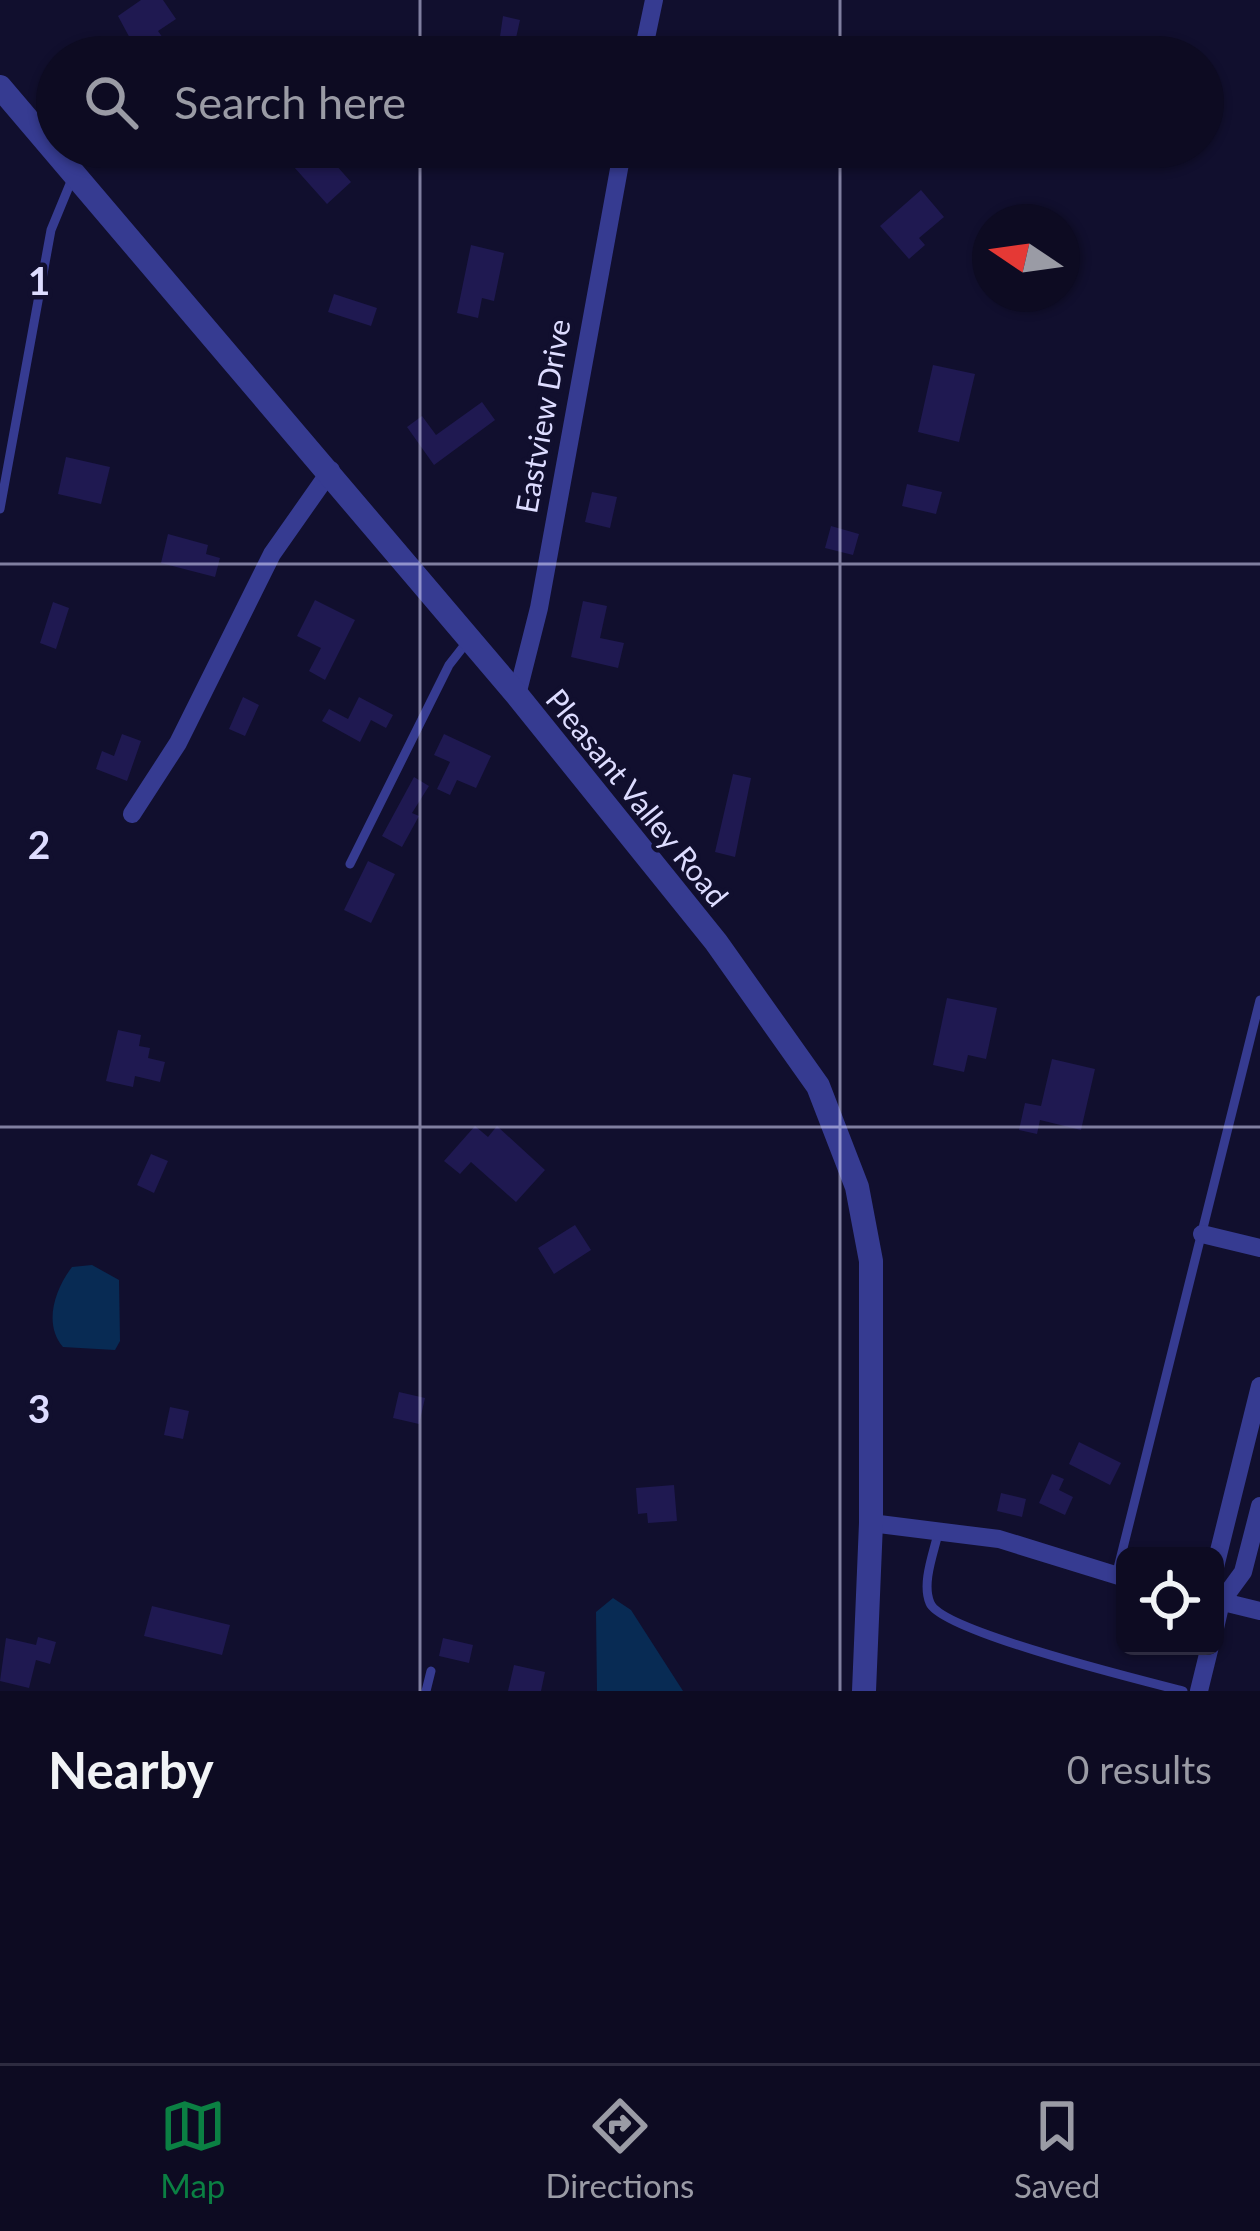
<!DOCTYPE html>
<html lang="en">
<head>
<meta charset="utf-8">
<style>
  body { margin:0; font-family:Lato,sans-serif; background:#1b192f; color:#f1f3f6 }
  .controls { position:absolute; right:36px; bottom:36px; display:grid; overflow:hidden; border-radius:18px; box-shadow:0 3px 9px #0004 }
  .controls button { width:108px; height:108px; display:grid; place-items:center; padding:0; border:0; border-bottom:3px solid #2d2b40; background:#0d0b22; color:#f1f3f6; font:60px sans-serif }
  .compass { position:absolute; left:972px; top:204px; width:108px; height:108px; border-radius:50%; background:#0d0b22; box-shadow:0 3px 9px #0004; rotate:283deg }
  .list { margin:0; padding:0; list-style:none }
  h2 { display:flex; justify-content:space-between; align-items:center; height:156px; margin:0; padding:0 48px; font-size:51px }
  h2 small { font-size:39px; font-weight:400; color:#9a9ba5 }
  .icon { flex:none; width:66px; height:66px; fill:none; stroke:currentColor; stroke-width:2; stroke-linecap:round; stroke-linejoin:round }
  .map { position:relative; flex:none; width:1260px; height:1691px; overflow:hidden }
  .search { position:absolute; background:#0d0b22; box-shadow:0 3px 9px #0004; left:36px; right:36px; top:36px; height:132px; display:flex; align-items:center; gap:30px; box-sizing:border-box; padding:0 42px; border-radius:66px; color:#9a9ba5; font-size:45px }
  .sheet { height:372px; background:#0d0b22 }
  nav { display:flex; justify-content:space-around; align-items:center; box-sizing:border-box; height:168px; border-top:3px solid #2d2b40; background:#0d0b22; font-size:33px; color:#9a9ba5 }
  nav a { display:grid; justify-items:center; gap:6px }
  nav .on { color:#0b8043 }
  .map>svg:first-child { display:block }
  .water { fill:#082b54 }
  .building { fill:#1f1951 }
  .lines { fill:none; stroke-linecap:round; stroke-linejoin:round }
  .service { stroke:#363b91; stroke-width:9 }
  .minor { stroke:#363b91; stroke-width:18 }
  .tertiary { stroke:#363b91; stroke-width:24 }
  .grid { fill:none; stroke:#dddcff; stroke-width:3; stroke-opacity:0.55 }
  .labels { text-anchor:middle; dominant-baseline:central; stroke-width:9; stroke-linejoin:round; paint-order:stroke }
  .street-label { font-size:30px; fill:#dddcff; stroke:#110f2e }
  .grid-label { font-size:39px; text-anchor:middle; font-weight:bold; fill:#dddcff; stroke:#110f2e; stroke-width:9; stroke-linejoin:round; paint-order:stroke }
</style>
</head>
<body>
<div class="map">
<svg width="1260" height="1691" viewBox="0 0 1260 1691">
  <rect width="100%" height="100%" fill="#110f2e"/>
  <path class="water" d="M92,1265L119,1280L120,1341L115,1350L63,1347C43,1324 55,1289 72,1267Z
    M613,1598L631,1610L683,1691H597L596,1612Z"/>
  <path class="building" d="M141,0H163L176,19L158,31L168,45L151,57H140L118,16Z
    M503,16L520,20L516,38L536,42L533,57H497Z
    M320,147L351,182L327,204L294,167Z
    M921,190L944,217L919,238L925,245L909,259L880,226Z
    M471,245L504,253L494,301L482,298L478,318L457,313Z
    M334,294L377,308L371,326L328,312Z
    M933,365L975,374L959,442L918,432Z
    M482,402L495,420L434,465L407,427L422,416L436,435Z
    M66,457L110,467L101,504L58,494Z
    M907,484L942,492L936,514L902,506Z
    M592,492L617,497L610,528L585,522Z
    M831,526L859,534L853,555L825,548Z
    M168,534L208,545L206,554L220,558L215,577L161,563Z
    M315,600L355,620L325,680L309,671L321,648L297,636Z
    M583,601L607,606L600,638L624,643L618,668L571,657Z
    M53,602L69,608L56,649L40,643Z
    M243,697L259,705L245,736L229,729Z
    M359,697L393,715L386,728L371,720L360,742L322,721L329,709L348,719Z
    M122,734L141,741L127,781L96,769L102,751L114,756Z
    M444,734L491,756L476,788L457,780L450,795L437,789L450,762L434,755Z
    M733,774L751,778L735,857L715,852Z
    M414,777L429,786L412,813L419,816L402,847L382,836Z
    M368,861L395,874L371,923L344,910Z
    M947,998L997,1008L986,1059L968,1055L964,1072L933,1065Z
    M118,1030L141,1035L139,1046L150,1048L148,1058L165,1062L160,1082L135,1076L133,1087L106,1081Z
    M1052,1059L1095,1069L1081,1130L1040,1120L1037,1134L1019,1130L1025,1103L1041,1106Z
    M475,1126L488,1137L497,1126L545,1170L516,1202L471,1162L460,1174L444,1161Z
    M151,1154L168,1161L154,1193L137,1185Z
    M575,1225L591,1250L554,1274L538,1248Z
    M399,1392L425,1398L419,1424L393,1418Z
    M170,1407L189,1411L183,1439L164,1435Z
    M1079,1442L1121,1463L1110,1485L1069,1464Z
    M1052,1474L1064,1479L1059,1490L1073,1497L1065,1515L1039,1503Z
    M674,1485L677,1521L648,1523L647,1513L638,1514L636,1488Z
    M1001,1493L1026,1499L1022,1517L997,1511Z
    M152,1606L230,1625L222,1655L144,1636Z
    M38,1637L56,1642L50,1664L36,1660L29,1688L0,1681L6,1638L36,1645Z
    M443,1638L473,1645L469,1663L439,1656Z
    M514,1665L545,1672L541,1691H508Z"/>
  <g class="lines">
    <path class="service" d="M0,509L51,230L72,179
      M350,864L449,665L467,642
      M939,1529C935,1550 921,1582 930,1603C941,1631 1144,1681 1183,1691
      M1116,1576L1260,1000
      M426,1691L431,1671"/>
    <path class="minor" d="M642,57L654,0
      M517,695L539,608L623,147
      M132,814L178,743L272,554L331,470
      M1202,1234L1260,1248
      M871,1523L999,1539L1125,1578
      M1215,1567L1260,1386
      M1215,1600L1260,1611
      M1215,1628L1221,1602L1243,1572L1260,1506
      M1199,1691L1210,1646"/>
    <path class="tertiary" d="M0,87L517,695L716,942L818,1086L857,1187L871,1261V1523L864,1691"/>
  </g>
  <path class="grid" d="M420,0V57M840,0V57M420,147V1691M840,147V1691M0,564H1260M0,1127H1260"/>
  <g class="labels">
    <g class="street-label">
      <text transform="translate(542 416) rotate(-80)">Eastview Drive</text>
      <text transform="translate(638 797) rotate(51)">Pleasant Valley Road</text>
    </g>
  </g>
  <g class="grid-label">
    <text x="39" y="295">1</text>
    <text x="39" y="859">2</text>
    <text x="39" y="1423">3</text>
  </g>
</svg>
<div class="controls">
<button><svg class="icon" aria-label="locate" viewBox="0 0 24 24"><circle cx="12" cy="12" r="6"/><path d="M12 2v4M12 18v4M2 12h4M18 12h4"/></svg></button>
</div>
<svg class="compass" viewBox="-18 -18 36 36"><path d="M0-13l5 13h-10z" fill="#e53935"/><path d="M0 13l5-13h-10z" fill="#9a9ba5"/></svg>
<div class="search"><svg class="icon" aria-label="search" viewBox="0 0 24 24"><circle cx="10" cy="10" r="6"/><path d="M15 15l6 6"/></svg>Search here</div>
</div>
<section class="sheet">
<h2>Nearby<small>0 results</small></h2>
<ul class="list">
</ul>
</section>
<nav>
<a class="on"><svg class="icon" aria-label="map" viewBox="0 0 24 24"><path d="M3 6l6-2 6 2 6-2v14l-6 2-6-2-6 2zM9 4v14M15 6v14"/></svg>Map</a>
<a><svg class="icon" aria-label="directions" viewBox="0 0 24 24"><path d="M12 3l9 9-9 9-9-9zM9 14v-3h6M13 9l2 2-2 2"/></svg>Directions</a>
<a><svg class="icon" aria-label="saved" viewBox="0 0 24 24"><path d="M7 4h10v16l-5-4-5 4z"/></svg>Saved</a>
</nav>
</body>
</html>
